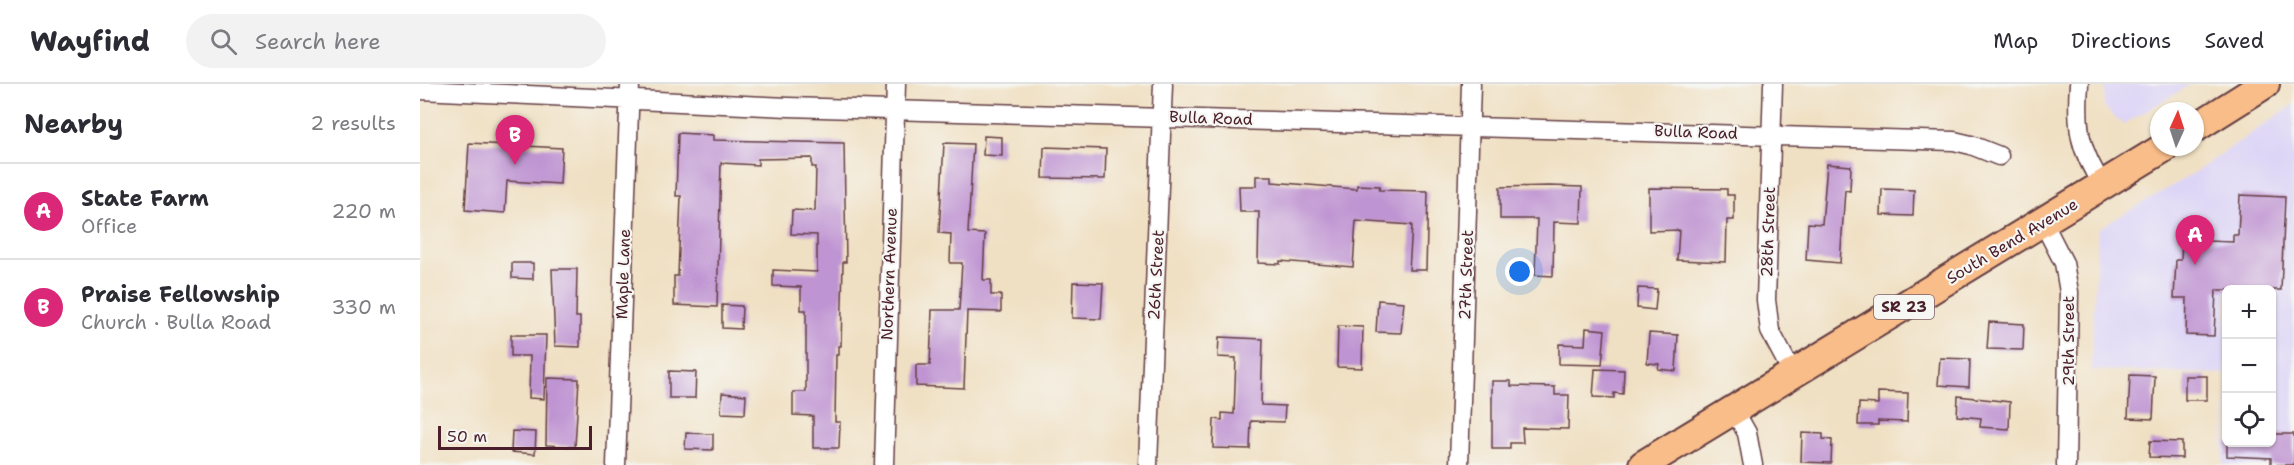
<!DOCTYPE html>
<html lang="en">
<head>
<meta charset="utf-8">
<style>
  body { margin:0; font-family:"Shantell Sans",sans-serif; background:#f2f2f3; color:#2b2b33 }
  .controls { position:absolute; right:18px; bottom:18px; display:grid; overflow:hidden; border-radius:9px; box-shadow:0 2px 4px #0004 }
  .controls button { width:54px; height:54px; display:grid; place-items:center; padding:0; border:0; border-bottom:2px solid #e1e1e2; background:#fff; color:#2b2b33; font:30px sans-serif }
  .compass { position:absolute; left:1730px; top:18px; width:54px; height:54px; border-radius:50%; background:#fff; box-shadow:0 2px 4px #0004; rotate:3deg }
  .scale { position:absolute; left:18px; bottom:15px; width:154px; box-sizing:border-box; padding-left:6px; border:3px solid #4a1f2b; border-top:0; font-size:16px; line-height:21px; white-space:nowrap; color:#4a1f2b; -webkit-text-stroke:4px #f6f6f2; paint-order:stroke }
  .you { position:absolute; left:1100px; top:188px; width:21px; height:21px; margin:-15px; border:4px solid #fff; border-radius:50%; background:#1a73e8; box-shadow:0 0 0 9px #1a73e833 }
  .badge { display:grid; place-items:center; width:39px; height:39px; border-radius:50%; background:#db2777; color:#fff; font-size:20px; font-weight:700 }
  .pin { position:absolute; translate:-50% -50px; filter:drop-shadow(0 2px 3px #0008) }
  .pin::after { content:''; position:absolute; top:32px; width:21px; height:18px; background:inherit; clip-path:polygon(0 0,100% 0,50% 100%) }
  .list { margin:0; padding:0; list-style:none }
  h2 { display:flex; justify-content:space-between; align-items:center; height:78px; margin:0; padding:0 24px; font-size:26px }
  h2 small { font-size:20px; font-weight:400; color:#7c7c81 }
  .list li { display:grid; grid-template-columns:39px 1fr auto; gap:18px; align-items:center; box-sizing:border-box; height:96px; padding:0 24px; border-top:2px solid #e1e1e2 }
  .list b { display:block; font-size:22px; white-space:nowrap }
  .list p { margin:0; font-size:20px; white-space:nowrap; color:#7c7c81 }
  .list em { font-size:20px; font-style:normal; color:#7c7c81 }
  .icon { flex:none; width:33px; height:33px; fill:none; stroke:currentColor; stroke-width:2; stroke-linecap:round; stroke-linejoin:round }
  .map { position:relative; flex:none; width:1874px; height:381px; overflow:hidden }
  header { display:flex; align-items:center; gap:36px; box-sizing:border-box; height:84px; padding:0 30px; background:#fff; border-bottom:2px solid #e1e1e2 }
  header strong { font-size:28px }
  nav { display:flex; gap:33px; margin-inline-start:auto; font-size:21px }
  .search { width:420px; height:54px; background:#f2f2f3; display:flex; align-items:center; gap:15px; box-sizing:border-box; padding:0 21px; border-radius:33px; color:#7c7c81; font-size:22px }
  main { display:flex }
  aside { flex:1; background:#fff }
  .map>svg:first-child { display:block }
  .built { fill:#ddd5f6 }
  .building { fill:#bf94d2 }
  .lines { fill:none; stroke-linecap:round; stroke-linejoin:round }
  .minor-casing { stroke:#633c42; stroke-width:21 }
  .primary-casing { stroke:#633c42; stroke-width:32 }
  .minor { stroke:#fff; stroke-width:18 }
  .primary { stroke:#f8bd89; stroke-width:28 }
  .labels { text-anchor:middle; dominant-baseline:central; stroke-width:4.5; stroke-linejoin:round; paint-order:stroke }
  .shield { fill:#f6f6f2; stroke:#7e6067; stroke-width:1.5 }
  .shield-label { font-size:15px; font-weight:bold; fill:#4a1f2b }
  .street-label { font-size:16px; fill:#4a1f2b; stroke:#f6f6f2 }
</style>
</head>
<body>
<header>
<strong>Wayfind</strong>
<div class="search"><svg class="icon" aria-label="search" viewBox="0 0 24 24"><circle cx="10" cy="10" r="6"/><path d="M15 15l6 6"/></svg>Search here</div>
<nav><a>Map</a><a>Directions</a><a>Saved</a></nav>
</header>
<main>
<aside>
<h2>Nearby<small>2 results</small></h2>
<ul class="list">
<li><span class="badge">A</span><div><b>State Farm</b><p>Office</p></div><em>220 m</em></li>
<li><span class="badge">B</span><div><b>Praise Fellowship</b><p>Church · Bulla Road</p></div><em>330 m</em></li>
</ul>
</aside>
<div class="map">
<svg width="1874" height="381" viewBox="0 0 1874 381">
  <rect width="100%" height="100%" fill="#f6f6f2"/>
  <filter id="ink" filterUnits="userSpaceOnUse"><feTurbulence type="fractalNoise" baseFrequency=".0167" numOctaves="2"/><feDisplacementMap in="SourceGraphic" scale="12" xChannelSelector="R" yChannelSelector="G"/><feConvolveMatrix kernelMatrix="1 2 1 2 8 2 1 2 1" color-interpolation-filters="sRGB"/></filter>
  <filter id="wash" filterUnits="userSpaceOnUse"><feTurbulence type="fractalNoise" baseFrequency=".008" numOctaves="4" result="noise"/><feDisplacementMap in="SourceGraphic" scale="24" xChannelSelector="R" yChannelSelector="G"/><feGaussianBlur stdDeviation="1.35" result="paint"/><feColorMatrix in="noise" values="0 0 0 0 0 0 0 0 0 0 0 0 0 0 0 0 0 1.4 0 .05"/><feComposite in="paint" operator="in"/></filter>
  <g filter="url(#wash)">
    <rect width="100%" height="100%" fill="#f0e0c3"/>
    <path class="built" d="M1685,0H1771L1703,41L1684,23Z
      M1874,20V381H1803L1806,292V358H1852V206H1806V290L1671,286L1678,145L1774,89Z"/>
    <g id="blocks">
      <path class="building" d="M258,49L293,51V56L424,59L426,178H423L421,262H418V271H416L415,338H420L419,364H393V332L373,331V308H386V226H381V203L353,202V186L397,188V151L371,150L372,126L395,127L396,83H392V74L338,75V81L301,79L297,223L254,221V192H258L261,112H256Z
        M564,52L582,53V72L563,71Z
        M49,59L142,64L140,100L87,97L85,129L45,126Z
        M524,59L553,60L548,149L565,150L563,196H571V211H581V228L547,227L544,304L496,302V281H510L512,226H539L542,179H530L531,150L519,149Z
        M624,63L686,65L685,95L623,94Z
        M1407,80L1431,82L1430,107L1425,106L1420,179L1386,176L1388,139L1402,140Z
        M836,92H852V98L937,105V101L960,102L959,106L1008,107L1006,186H989L992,141L936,137L933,183L860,177V180L838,179L839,128H820L819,102H836Z
        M1129,102L1162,103L1161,139L1134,138L1133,192L1115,191L1117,135H1080V103Z
        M1229,104L1307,105V111H1314V136H1307L1306,178L1257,176L1259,146L1229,147Z
        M1462,105L1494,106L1493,132L1461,131Z
        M1820,111L1865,113L1861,206H1796L1794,252L1766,251L1767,214H1754L1756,176H1761L1762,156L1813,158V151H1818Z
        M92,179H113V195L92,194Z
        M132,185H157L156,233H160V263L135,262Z
        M653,198L683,199L681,235L652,234Z
        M1218,204L1237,205L1235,226L1217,224Z
        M958,216L984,218L981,249L956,248Z
        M302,221L322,222L321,245L302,244Z
        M1569,238L1604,240L1603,266L1567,265Z
        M918,242L943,243L942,284L917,283Z
        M1166,244L1185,246L1182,281L1139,280V260L1165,261Z
        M1229,249L1258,251L1256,287L1238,285L1239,280L1227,279Z
        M91,251H126L124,315L109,314L110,272H91Z
        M799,253L843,255L841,321L865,322L864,338L831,337L830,365L793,364L794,335L802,336V329L814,330L816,274L798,273Z
        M1520,274L1550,275L1549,303L1518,301Z
        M1175,285L1204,286L1203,310L1194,309V314L1173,313Z
        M249,287L276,288L275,314H249Z
        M1710,291L1735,292L1733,335L1708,334Z
        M1765,292H1787V316H1765Z
        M127,294L159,295L155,363L126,361Z
        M1072,297H1091V302L1135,303V311H1149L1148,345L1102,344L1103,359H1090V365H1072Z
        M1458,308L1488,309L1487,338L1458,337V341H1438L1439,319L1458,320Z
        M302,309L326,311L325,330L301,329Z
        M1538,312L1590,318L1589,345L1560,343L1561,334L1537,332Z
        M92,347L116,348L115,370L91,368Z
        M266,349L293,350V366L265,365Z
        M1382,349L1403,350V355L1412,356L1411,379L1381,378Z
        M1851,350H1874V381H1851V374L1807,372V358H1851Z
        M1730,357L1762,358V374L1729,373Z"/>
    </g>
  </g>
  <g filter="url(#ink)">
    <use href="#blocks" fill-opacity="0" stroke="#633c42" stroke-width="1.5"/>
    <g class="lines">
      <defs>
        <path id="minor" d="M1353,0L1346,216L1350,247L1373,290
          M1659,0C1656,44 1659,65 1683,102
          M0,6L368,23L1534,57L1551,61L1579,72
          M1623,138L1644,179L1649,208L1646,381
          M1314,326L1327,349L1333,381
          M196,381L210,0
          M464,381L476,0
          M728,381L743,0
          M1039,381L1051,0"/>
        <path id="primary" d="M1775,44L1845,0
          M1223,381L1745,63"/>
      </defs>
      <use href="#minor" class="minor-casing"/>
      <use href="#primary" class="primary-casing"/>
      <use href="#minor" class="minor"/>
      <use href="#primary" class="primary"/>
    </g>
  </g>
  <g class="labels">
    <rect class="shield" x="1454" y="211" width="60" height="24" rx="4.5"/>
    <g class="shield-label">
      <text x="1484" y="223">SR 23</text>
    </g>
    <g class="street-label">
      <text transform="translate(791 34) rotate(2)">Bulla Road</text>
      <text transform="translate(1276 48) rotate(2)">Bulla Road</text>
      <text transform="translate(1348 148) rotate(-88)">28th Street</text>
      <text transform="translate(1592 157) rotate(-31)">South Bend Avenue</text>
      <text transform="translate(203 190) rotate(-88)">Maple Lane</text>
      <text transform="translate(469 190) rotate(-88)">Northern Avenue</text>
      <text transform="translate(736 191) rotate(-87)">26th Street</text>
      <text transform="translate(1046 191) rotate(-88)">27th Street</text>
      <text transform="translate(1648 257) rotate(-90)">29th Street</text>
    </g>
  </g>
</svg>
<div class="controls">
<button>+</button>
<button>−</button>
<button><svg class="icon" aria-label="locate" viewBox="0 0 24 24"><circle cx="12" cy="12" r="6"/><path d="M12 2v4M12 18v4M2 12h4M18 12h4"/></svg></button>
</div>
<svg class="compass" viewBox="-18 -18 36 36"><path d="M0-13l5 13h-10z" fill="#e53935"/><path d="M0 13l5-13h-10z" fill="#7c7c81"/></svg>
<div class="scale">50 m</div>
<div class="you"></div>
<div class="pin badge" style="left:1775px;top:181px">A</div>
<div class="pin badge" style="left:95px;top:81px">B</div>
</div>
</main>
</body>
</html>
